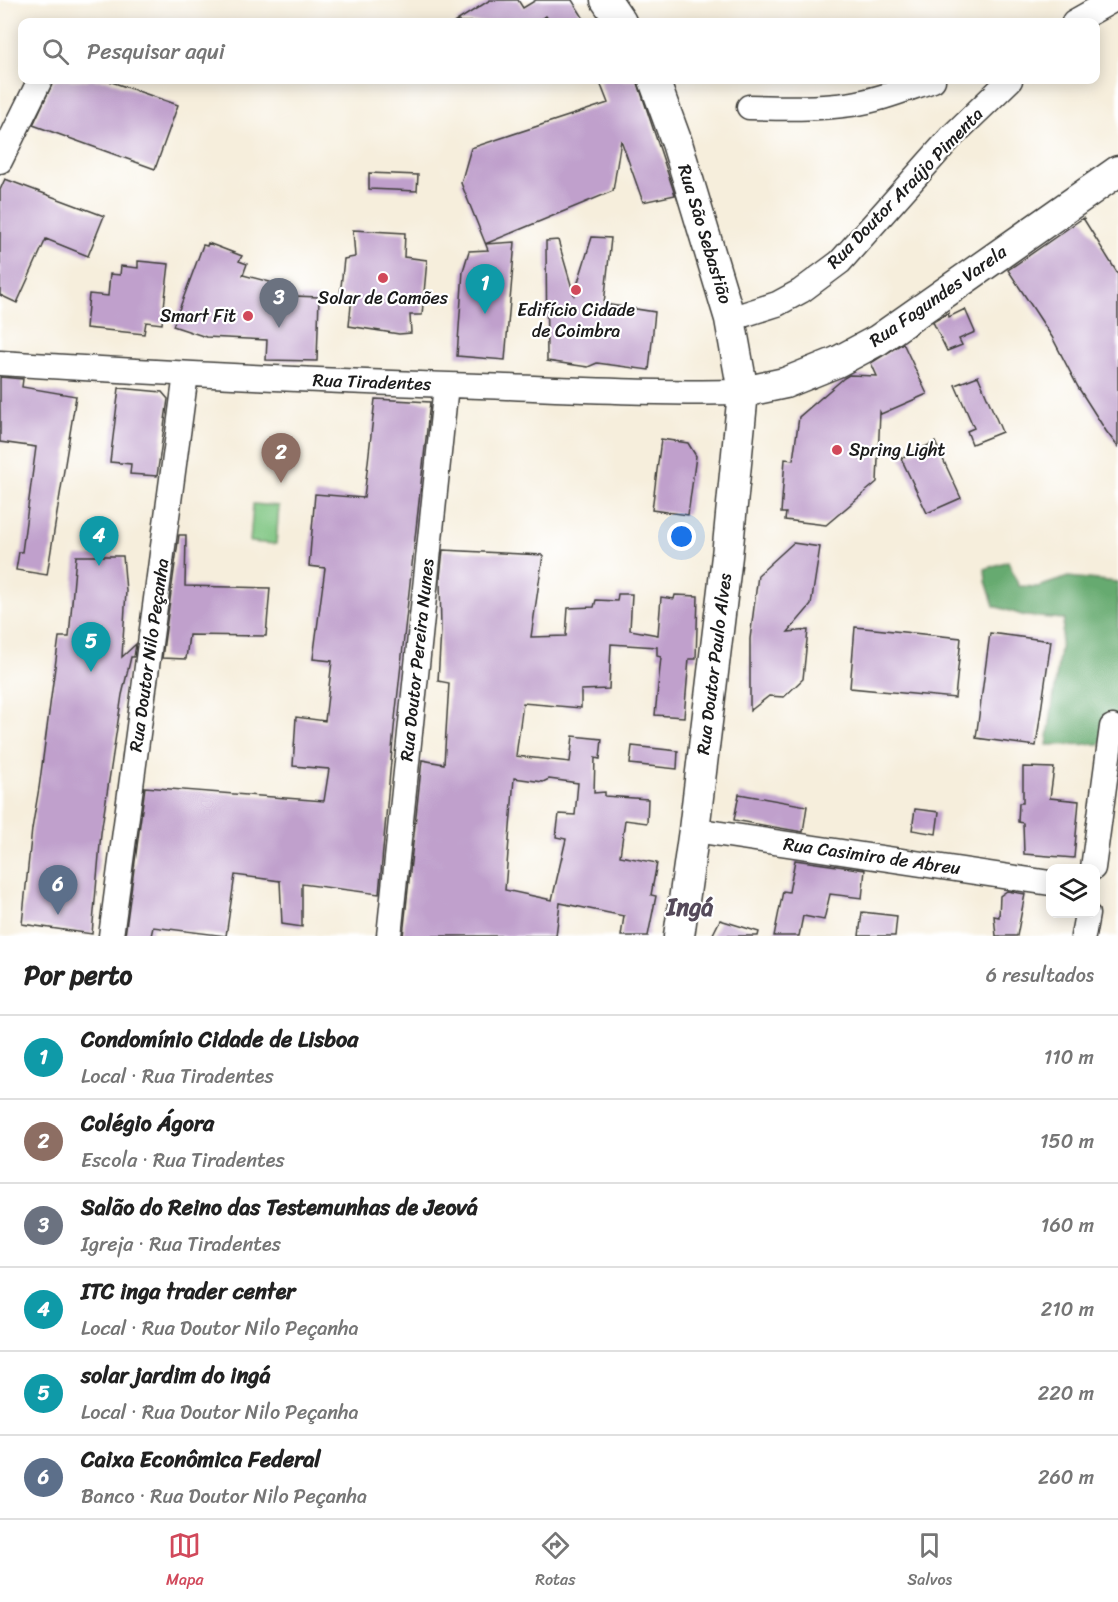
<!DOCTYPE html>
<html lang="pt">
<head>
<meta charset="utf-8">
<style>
  body { margin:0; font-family:Sriracha,sans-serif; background:#f6f6f6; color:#222 }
  .controls { position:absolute; right:18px; bottom:18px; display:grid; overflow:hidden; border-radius:12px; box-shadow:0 3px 15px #0003 }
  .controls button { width:54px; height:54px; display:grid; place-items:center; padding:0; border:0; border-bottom:2px solid #e0e0e0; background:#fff; color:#222; font:30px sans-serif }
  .you { position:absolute; left:682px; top:537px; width:21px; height:21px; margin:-15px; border:4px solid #fff; border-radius:50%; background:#1a73e8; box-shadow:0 0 0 9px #1a73e833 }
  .badge { display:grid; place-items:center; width:39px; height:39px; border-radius:50%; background:#d1495b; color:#fff; font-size:20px; font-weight:700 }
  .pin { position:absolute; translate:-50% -50px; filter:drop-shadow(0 2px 3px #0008) }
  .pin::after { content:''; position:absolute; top:32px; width:21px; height:18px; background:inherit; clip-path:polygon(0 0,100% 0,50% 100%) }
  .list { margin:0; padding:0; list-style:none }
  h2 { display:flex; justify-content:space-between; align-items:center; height:78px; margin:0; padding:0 24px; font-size:26px }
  h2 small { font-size:20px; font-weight:400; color:#767676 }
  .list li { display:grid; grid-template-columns:39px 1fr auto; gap:18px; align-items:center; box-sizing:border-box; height:84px; padding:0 24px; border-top:2px solid #e0e0e0 }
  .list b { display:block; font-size:22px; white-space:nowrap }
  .list p { margin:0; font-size:20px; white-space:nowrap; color:#767676 }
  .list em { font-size:20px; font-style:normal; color:#767676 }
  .icon { flex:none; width:33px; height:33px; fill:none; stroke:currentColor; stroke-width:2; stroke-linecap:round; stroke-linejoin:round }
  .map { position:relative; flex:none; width:1118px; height:936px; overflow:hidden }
  .search { position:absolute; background:#fff; box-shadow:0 3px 15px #0003; left:18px; right:18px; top:18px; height:66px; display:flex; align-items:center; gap:15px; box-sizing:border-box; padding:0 21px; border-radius:12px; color:#767676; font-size:22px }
  .sheet { height:582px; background:#fff }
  nav { display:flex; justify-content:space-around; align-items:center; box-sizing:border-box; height:84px; border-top:2px solid #e0e0e0; background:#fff; font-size:16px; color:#767676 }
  nav a { display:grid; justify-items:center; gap:3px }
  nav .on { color:#d1495b }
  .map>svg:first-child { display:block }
  .green { fill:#7ec581; stroke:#4d704e; stroke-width:1.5 }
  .forest { fill:#66aa6f; stroke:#416346; stroke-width:1.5 }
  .building { fill:#c0a0cc; fill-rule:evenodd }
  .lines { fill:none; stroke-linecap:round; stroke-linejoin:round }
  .minor-casing { stroke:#3d3c39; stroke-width:27 }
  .major-casing { stroke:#3d3c39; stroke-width:33 }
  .minor { stroke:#fff; stroke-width:24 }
  .major { stroke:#fff; stroke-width:30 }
  .poi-dot { fill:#d1495b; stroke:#fff; stroke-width:2 }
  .labels { text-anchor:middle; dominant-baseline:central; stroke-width:4.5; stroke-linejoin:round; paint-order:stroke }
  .street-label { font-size:18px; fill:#1c1c1c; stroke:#fff }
  .poi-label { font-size:18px; fill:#1c1c1c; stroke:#fff }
  .district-label { font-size:24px; font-weight:bold; fill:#554a5a; stroke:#fff }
</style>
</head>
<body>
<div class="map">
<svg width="1118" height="936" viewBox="0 0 1118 936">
  <rect width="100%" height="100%" fill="#fff"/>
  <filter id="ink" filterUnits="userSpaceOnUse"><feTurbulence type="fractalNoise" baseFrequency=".0167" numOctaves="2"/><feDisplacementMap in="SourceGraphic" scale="12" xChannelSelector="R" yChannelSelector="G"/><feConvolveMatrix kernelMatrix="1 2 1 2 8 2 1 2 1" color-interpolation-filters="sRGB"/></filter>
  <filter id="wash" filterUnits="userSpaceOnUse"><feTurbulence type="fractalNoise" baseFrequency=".008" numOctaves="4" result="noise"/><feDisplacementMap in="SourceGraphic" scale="24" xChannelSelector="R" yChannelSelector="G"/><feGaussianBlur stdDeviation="1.35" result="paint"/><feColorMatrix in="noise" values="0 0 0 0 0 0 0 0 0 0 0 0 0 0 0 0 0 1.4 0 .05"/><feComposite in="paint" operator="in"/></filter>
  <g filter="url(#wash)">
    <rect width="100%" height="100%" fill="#f6eedc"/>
    <path class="green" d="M253,504L279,506L276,544L250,542Z"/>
    <path class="forest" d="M1008,561L1019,586L1038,587L1068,577L1118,582V722L1100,744L1047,745L1064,619L1025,616L994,606L986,581L985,569Z"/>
    <g id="blocks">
      <path class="building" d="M490,0H518L523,8L536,0H572L586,22H550L546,16L535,22H455Z
        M54,80H106L178,105L155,169L33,125Z
        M599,80H637L675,195L643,202L621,140L613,191L485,244L515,242L505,360L457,356L463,271L469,251L488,250L461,183L471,148L608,103Z
        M369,173L418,175L417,191L369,189Z
        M5,179L104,216L88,256L46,239L17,303L0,295V190Z
        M1083,218L1118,274V447L1106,431L1078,387L1052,337L1008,270Z
        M353,230L405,233L404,257L427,260L422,315H410L411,333L399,334L349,326L352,295L340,296L344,259L355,257Z
        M592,237L611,238L604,304L655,312L649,370L597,363L588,367L547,361L546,241L558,240L574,295Z
        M208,243L242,256L239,261L247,264L243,275L270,282L269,295L319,297L317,361L266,360L267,340L206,337L173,326L203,245L207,246Z
        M138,261L169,264L162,324L146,322L144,334L86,328L89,294L108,296L110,274L120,275L121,266L138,268Z
        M965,309L975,332L959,339L962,345L947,351L933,322L948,313L949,317Z
        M903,343L927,394L881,414L880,412L877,482L826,525L785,520L786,513H781L785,459L793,460L799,417L844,378L849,375L877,376L871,363Z
        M978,376L1002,432L972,444L967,431L974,428L955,385Z
        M0,377L23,379L22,387L76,396L47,575L16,570L19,552H22L36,447L0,442Z
        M119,388L162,392L168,399L157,476L130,474L131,464L110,462Z
        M375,399L430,402L394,728L379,894L302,884V927L282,924L280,881L235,875L226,936L153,927L151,936H125L145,787L324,801L329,769L293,766L296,717L325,721L332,661L313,659L325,568L309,566L315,494L364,498Z
        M661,439L688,443L696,456L688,515L652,510Z
        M935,442L961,498L927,513L901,458Z
        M179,535H186L185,586L270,588L266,636L189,635L186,659L162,658Z
        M793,543L820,547L811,605L788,632L808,630L803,679L784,697L769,696L750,711V639L758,575Z
        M443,550L543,555L531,637L566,636L568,608L594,607L596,600L617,601L618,594H632L630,630L658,635L661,597L674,599L675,595L698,596L696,659H689L684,717L655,715L661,657L657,656V647L611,644L609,689L581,690V708L523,703L516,756L570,762L573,736L602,739L600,759L595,758L594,793L605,792V796L648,799L647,823L625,820L620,856L657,863L651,895L656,896L648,936H621L624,916L560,903L556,936H403L422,760L444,764L449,683L438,681L441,631L440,578ZM514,778L543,782L549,779L578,783L575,815L559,814L556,837L566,839L552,900L505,890Z
        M76,556H123L126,591L122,657L136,644L134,657H131L122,695L101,833L92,934L22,924L32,829L39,788L59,637H69Z
        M855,627L961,638L955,698L850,688Z
        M990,633L1051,641L1036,746L976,738Z
        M632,746L678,751L677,769L630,764Z
        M1023,767L1054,768L1050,798L1079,801L1074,858L1024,854L1023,823L1018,822L1019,803H1023Z
        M739,794L807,806L803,832L734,820Z
        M915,809L939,812L936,834L912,830Z
        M795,860L865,870L862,898L830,894L824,920L803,916L799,936H774L783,891L789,892Z
        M1007,891L1025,894L1017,936H996L994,916L999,917L1000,896Z
        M862,912L897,916L895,936H859Z
        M720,920L759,932L758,936H712Z"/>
    </g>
  </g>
  <g filter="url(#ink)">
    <use href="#blocks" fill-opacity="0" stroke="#3d3c39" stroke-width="1.5"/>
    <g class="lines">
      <defs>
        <path id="minor" d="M1074,22L1113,0
          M749,107C783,108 818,109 852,104C880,100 906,89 933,80
          M0,161L40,80
          M730,319L777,304L801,291L840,262L951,137L1010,80
          M0,363C160,373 320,381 480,386C568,389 656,394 743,392
          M694,830L1050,883
          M1093,868L1112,727
          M111,936L186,374
          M389,936L446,385
          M1083,936L1087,914"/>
        <path id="major" d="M606,0L621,22
          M654,80L677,143L730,319L743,392L727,556L694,830L679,936
          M743,392L785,383L837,362L878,340L1118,171"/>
      </defs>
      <use href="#minor" class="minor-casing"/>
      <use href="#major" class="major-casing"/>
      <use href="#minor" class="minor"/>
      <use href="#major" class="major"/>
    </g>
  </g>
  <g class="poi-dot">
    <circle cx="383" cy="278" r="6"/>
    <circle cx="576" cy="290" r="6"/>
    <circle cx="248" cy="316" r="6"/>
    <circle cx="837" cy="450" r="6"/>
  </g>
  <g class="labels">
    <g class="street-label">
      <text transform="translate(905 188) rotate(-46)">Rua Doutor Araújo Pimenta</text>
      <text transform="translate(705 234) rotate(73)">Rua São Sebastião</text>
      <text transform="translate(938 296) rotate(-35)">Rua Fagundes Varela</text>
      <text transform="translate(372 382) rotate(2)">Rua Tiradentes</text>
      <text transform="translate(149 655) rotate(-82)">Rua Doutor Nilo Peçanha</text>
      <text transform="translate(417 660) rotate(-84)">Rua Doutor Pereira Nunes</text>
      <text transform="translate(714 664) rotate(-83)">Rua Doutor Paulo Alves</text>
      <text transform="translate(872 856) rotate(8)">Rua Casimiro de Abreu</text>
    </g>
    <g class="poi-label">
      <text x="383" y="298">Solar de Camões</text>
      <text x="576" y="310">Edifício Cidade<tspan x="576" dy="21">de Coimbra</tspan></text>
      <text x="236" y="316" text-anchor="end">Smart Fit</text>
      <text x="849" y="450" text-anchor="start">Spring Light</text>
    </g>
    <g class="district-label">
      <text x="690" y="907">Ingá</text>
    </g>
  </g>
</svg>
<div class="controls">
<button><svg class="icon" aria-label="layers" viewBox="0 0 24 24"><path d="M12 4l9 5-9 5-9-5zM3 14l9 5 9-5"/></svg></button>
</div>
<div class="you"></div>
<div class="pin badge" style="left:485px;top:314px;background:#0f9aa8">1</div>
<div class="pin badge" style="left:281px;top:483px;background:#8d6e63">2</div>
<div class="pin badge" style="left:279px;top:328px;background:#6b7280">3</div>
<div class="pin badge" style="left:99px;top:566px;background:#0f9aa8">4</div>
<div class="pin badge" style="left:91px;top:672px;background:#0f9aa8">5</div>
<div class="pin badge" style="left:58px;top:915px;background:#5c6f8a">6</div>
<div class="search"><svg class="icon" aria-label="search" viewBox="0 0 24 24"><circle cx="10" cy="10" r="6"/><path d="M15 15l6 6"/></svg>Pesquisar aqui</div>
</div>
<section class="sheet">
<h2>Por perto<small>6 resultados</small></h2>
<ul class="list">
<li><span class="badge" style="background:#0f9aa8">1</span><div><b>Condomínio Cidade de Lisboa</b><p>Local · Rua Tiradentes</p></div><em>110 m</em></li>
<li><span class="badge" style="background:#8d6e63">2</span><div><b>Colégio Ágora</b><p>Escola · Rua Tiradentes</p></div><em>150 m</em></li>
<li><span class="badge" style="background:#6b7280">3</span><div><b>Salão do Reino das Testemunhas de Jeová</b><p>Igreja · Rua Tiradentes</p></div><em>160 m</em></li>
<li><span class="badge" style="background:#0f9aa8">4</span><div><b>ITC inga trader center</b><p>Local · Rua Doutor Nilo Peçanha</p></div><em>210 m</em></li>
<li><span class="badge" style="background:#0f9aa8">5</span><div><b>solar jardim do ingá</b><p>Local · Rua Doutor Nilo Peçanha</p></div><em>220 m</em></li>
<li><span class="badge" style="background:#5c6f8a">6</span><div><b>Caixa Econômica Federal</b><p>Banco · Rua Doutor Nilo Peçanha</p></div><em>260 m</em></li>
</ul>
</section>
<nav>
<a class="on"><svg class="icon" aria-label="map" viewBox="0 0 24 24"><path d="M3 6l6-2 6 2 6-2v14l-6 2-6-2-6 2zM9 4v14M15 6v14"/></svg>Mapa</a>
<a><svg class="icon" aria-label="directions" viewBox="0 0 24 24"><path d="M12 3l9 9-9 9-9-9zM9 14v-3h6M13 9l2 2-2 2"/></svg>Rotas</a>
<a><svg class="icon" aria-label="saved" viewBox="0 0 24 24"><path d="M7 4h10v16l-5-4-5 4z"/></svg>Salvos</a>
</nav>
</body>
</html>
